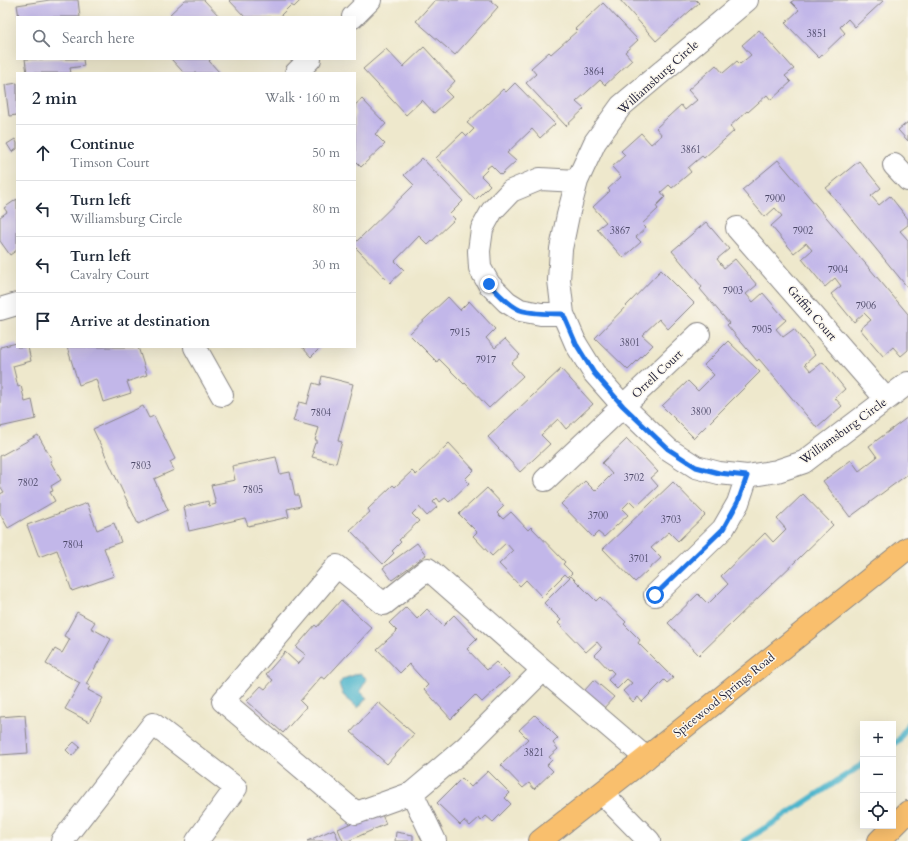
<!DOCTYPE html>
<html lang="en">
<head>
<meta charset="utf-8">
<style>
  body { margin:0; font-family:Cardo,serif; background:#f6f6f7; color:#1f2937 }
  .controls { position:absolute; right:12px; bottom:12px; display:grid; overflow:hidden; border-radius:0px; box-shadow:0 4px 16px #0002 }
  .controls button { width:36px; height:36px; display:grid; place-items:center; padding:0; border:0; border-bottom:1px solid #e0e1e3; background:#fff; color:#1f2937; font:20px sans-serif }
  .stop { position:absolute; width:12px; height:12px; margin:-9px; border:3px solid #1a73e8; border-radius:50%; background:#fff }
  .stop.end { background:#1a73e8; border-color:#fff; box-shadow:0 1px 4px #0008 }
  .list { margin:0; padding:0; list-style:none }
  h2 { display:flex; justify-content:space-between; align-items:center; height:52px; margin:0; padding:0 16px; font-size:17px }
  h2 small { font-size:13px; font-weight:400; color:#747a83 }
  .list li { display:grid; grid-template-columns:26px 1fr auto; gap:12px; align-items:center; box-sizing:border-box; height:56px; padding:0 16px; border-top:1px solid #e0e1e3 }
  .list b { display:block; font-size:15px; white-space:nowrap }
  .list p { margin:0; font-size:13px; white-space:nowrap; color:#747a83 }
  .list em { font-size:13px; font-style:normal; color:#747a83 }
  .icon { flex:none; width:22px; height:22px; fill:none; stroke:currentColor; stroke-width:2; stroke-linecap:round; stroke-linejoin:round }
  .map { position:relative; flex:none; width:908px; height:841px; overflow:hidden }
  .search { position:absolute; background:#fff; box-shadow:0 4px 16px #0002; left:16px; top:16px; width:340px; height:44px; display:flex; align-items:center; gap:10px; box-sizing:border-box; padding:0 14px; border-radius:0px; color:#747a83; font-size:15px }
  .panel { position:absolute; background:#fff; box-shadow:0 4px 16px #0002; left:16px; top:72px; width:340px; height:276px; border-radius:0px }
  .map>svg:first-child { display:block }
  .water { fill:#4eb5cc; stroke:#386c84 }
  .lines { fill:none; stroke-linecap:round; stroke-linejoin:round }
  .stream { stroke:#4eb5cc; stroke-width:6 }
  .building { fill:#c2b7e9 }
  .minor-casing { stroke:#888584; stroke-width:24 }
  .major-casing { stroke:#888584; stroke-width:24 }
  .minor { stroke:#fff; stroke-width:22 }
  .major { stroke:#f9bf6d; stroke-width:22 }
  .route { stroke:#1a73e8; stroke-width:5 }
  .labels { text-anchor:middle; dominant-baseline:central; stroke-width:3; stroke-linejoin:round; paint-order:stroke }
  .number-label { font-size:10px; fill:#4a4766 }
  .street-label { font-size:12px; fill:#22223b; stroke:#fbf7ec }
</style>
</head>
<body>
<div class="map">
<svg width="908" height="841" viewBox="0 0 908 841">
  <rect width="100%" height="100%" fill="#fbf7ec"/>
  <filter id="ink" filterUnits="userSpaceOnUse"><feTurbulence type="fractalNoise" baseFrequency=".025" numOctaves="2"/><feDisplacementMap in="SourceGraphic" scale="8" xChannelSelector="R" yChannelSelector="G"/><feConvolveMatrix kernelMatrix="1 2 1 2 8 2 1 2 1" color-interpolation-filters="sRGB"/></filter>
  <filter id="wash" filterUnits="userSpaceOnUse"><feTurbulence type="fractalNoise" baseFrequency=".012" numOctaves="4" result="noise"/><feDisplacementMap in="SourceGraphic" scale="16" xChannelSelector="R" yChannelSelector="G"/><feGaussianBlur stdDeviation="0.9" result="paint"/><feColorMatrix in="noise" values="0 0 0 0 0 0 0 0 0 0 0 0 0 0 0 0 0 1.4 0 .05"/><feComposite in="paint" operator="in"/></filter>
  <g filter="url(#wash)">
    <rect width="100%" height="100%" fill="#eee8cc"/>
    <path class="water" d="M360,673L367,679L360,691L367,698L358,708L343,695L339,684L343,679Z"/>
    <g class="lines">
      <path class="stream" d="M893,744L899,740L908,724
        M744,841L778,820L863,764"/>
    </g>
    <g id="blocks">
      <path class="building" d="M50,0H78L80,17H19L17,5Z
        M185,0H204L220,17H173L170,14Z
        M229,0H301L294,7L291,5L281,15L282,17H245Z
        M435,0H492L491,1L498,7L455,55L416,21Z
        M620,0H696L699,3L656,41Z
        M794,0H884L855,27L848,19L840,27L845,33L819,58L785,23L799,10L791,2Z
        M603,3L638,40L625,52L632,60L605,85L600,80L576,102L584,109L566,126L526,83L536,74L531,68L549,52L551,54L577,31L575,29Z
        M759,30L794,69L785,76L791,82L771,100L767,95L748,112L747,111L730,126L734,131L704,158L702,156L688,168L691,172L672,188L669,185L661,192L665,197L656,206L658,209L642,224L646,228L636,237L641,242L623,258L597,229L606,222L593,207L610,191L608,189L621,177L612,167L625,155L621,151L641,133L651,144L662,135L656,128L681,105L685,110L697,100L688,90L716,65L723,73L737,61L740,64L751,55L742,45Z
        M424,47L455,81L446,91L452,97L434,113L422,100L406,115L363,69L386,49L403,67Z
        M25,59H83L84,66L70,68L71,73H27Z
        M171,59H211L209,61L220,73H184Z
        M17,83V115L9,116L5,85Z
        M515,83L555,124L540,138L532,129L507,153L516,161L501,175L491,165L487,168L488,169L481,176L490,185L475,200L436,158L463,132L467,136L474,129L467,123L503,89L506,92Z
        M362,99L386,124L375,134L385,144L361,167L355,161V105Z
        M908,122V141L898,130Z
        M15,139L17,143V149L12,152L7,144Z
        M422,158L463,201L450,214L455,219L428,245L419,236L395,261L404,270L390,283L355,247V243L414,185L404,175Z
        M778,160L908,314V350L901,356L893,347L883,356L860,329L871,320L864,313L854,322L831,294L841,286L835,278L825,287L802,259L812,250L806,243L794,253L771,226L782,216L775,208L765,217L742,190Z
        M859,161L881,188L871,196L879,205L890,196L908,219V225L900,231L908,240V288L826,188Z
        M17,199V250L10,255L0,241V217L7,212L4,208Z
        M706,222L729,249L717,259L724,268L735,259L757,285L746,294L753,302L763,293L786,320L776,329L783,337L794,329L815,355L805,364L811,371L823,362L845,389L835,398L842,406L817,428L759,359L757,361L727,325L729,323L700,289L702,287L672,251Z
        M661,270L694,303L668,329L659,319L642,335L653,345L628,370L595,338Z
        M448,297L460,310L469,301L495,329L486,338L495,348L505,339L520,355L511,363L523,376L489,408L465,383L464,384L439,359L437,362L409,334Z
        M728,341L760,372L694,438L662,406L688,381L698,391L714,375L704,365Z
        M17,343V347H28L31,361L13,366L18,387L21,386L25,402L32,400L36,419L0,427V347Z
        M67,347H138L147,375L127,382L131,393L103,402L96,379L79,385Z
        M302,347H321L311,357Z
        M561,369L593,404L566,429L558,419L541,435L550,444L520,472L488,437Z
        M322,376L353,384L338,441L342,442L336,463L312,457L314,452H312L315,443H317V440H315L319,428L293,421L299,402L307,404L313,383L320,385Z
        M143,406L149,418L154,416L175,459L170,462L174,470L154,479L168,510L138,524L93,429Z
        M908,417V474L850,517L823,481L851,460L859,471L877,457L869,446Z
        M38,435L52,460L50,461L61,480L51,486L53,491L50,492L55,501L8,528L0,514V494L4,492L0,486V456Z
        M627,439L658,472L651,478L658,486L636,507L630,501L622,509L628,515L604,537L598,532L593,537L561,504L585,481L595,491L612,474L602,463Z
        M449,443L474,470L465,479L469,483L449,502L445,498L440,502L437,498L433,502L437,507L427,516L419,507L412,514L419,521L399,540L401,542L392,551L394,553L383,564L350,530L370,512L368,509L393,485L395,487L412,471L416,475Z
        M276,457L280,474L290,472L295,495H298L301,506L287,509L289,517L248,526L245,518L189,531L184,507L208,501L209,506L216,504L211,485L235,480L232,466Z
        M673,482L705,515L678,541L669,532L651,548L661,558L635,582L603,549Z
        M487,488L504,506L497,513L503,519L511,512L528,530L531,527L565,562L563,564L572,573L568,577L565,574L542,597L526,580L520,586L499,564L513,551L506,543L492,556L473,536L477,532L459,514Z
        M803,494L833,525L699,655L668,623L698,594L708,604L728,584L721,576L765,533L773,542L786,529L777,519Z
        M87,503L97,530L114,523L121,542L104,548L114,576L72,591L57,550L39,557L27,525Z
        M417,543L426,555L392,580L383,568Z
        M571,576L596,601L600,597L626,622L624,624L640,640L638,643L673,678L667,683L664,680L642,702L638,697L633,702L623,691L632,683L627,679L617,689L608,680L614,673L610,669L609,670L595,655L602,648L597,642L586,652L558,623L561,620L544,603Z
        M341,600L372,628L325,679L321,677L300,701L306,707L283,733L247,701L261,686L265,689L273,680L266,674L285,652L298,664L306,655L296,647L315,625L317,627Z
        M406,607L417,619L427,609L443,626L454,615L477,639L467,649L487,670L496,662L510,676L482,702L475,695L451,719L424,689L428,685L409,664L400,673L377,649L397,631L389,623Z
        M77,612L95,622L91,628L111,639L86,684L90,686L88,690L103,698L89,722L65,709L80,683L46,664L55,649L62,653L70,639L64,636Z
        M594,680L614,697L603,709L584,691Z
        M378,702L414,734L387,764L351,732Z
        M25,715L28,753L0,755V717Z
        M535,715L558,738L553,743L558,749L549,757L552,760L547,765L553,771L534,789L529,783L523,788L501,765L528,739L519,730Z
        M74,742L80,747L72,756L66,750Z
        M488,771L510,793L505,798L511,804L493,822L486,816L481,821L479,818L470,826L464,821L460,825L437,803L462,778L471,787Z
        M380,810L386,824L348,841H343L338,829Z
        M334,829L339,841H307Z
        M396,832L413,835V841H395Z"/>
    </g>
  </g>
  <g filter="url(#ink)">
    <use href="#blocks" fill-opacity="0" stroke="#888584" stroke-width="1"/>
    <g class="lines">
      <defs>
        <path id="minor" d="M747,0L621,106L595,142L577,181L568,215L561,249L559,280L563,314L576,344L594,373L623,406L668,449L696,467L719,473L747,476L777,471L804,462L908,383
          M353,17L370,0
          M296,73L310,59
          M894,165L908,180
          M737,228L886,399
          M0,309L17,304
          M563,314H541L520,310L507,302L489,284L480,268L479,251L482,229L492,211L511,191L540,179L577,181
          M195,347L222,395
          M545,480L699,334
          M655,595L723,529L738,503L747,476
          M543,670L465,748L412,793L356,813L223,701L337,566L384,604L428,569L535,663L543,670L646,758
          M412,793L435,841
          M602,793L649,841
          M62,841L153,724L236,788L197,841"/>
        <path id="major" d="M540,841L646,758L908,548
          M879,841L908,812"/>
      </defs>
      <use href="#minor" class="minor-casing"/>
      <use href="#major" class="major-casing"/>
      <use href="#minor" class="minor"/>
      <use href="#major" class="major"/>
    </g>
  </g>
  <g class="lines" filter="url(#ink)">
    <path class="route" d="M489,284C498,293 508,305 520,310C532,314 550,314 563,314L576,344L594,373L623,406L668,449L696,467L719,473L747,476L738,502L723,529L655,595"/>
  </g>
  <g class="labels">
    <g class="number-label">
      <text x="817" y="34">3851</text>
      <text x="594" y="72">3864</text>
      <text x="691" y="150">3861</text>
      <text x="775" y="199">7900</text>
      <text x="620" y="231">3867</text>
      <text x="803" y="231">7902</text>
      <text x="838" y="270">7904</text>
      <text x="733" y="291">7903</text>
      <text x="866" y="306">7906</text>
      <text x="762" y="330">7905</text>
      <text x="460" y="333">7915</text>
      <text x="630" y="343">3801</text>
      <text x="486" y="360">7917</text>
      <text x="701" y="412">3800</text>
      <text x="321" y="413">7804</text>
      <text x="141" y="466">7803</text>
      <text x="634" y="478">3702</text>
      <text x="28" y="483">7802</text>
      <text x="253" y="490">7805</text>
      <text x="598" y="516">3700</text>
      <text x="671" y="520">3703</text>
      <text x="73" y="545">7804</text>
      <text x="639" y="559">3701</text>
      <text x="534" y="753">3821</text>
    </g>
    <g class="street-label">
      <text transform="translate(658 77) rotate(-42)">Williamsburg Circle</text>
      <text transform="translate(812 313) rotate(49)">Griffin Court</text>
      <text transform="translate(657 374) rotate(-43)">Orrell Court</text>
      <text transform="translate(843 431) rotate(-36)">Williamsburg Circle</text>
      <text transform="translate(724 695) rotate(-39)">Spicewood Springs Road</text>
    </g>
  </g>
</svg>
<div class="controls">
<button>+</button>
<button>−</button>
<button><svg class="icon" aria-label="locate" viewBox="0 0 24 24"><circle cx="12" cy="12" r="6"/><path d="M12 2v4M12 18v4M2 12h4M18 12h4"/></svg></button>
</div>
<div class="stop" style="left:655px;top:595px"></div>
<div class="stop end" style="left:489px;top:284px"></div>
<div class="search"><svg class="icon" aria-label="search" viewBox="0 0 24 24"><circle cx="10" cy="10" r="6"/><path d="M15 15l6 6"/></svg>Search here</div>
<section class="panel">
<h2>2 min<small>Walk · 160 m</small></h2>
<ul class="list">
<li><svg class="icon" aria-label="ahead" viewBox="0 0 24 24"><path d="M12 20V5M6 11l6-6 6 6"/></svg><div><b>Continue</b><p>Timson Court</p></div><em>50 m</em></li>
<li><svg class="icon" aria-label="left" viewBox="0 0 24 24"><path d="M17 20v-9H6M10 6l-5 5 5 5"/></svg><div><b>Turn left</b><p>Williamsburg Circle</p></div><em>80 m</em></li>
<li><svg class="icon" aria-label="left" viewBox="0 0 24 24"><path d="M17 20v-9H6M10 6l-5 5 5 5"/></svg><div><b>Turn left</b><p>Cavalry Court</p></div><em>30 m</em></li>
<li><svg class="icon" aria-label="arrive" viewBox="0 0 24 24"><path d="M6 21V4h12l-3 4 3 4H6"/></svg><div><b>Arrive at destination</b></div></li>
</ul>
</section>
</div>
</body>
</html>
